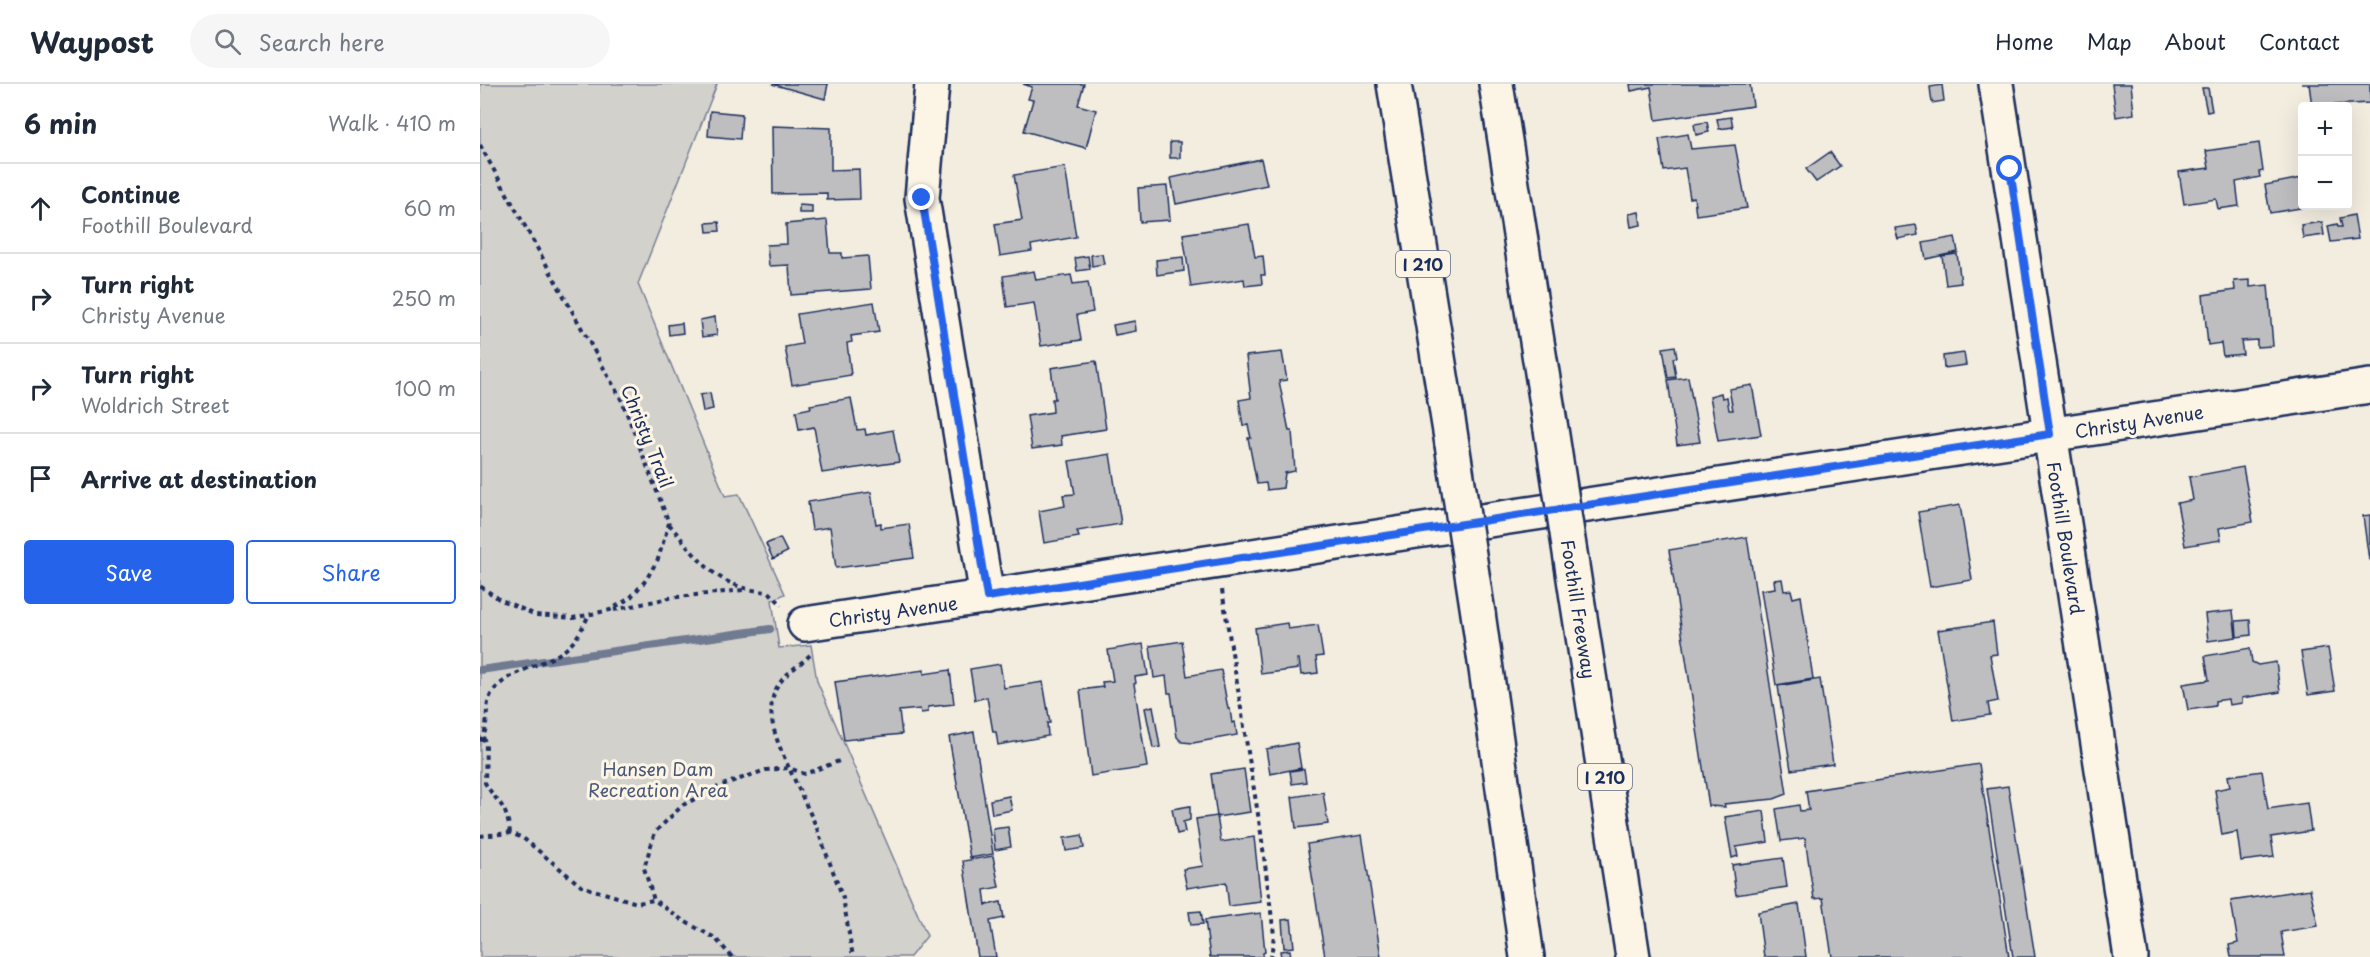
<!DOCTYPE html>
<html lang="en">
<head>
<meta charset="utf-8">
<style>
  body { margin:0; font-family:"Playpen Sans",sans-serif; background:#f6f6f7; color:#1f2937 }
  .controls { position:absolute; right:18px; top:18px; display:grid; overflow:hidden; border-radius:6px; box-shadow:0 6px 24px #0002 }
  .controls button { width:54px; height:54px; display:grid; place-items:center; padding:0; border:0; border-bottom:2px solid #e0e1e3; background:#fff; color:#1f2937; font:30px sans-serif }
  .stop { position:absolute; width:18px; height:18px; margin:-14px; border:4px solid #2563eb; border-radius:50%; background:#fff }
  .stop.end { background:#2563eb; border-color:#fff; box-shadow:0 2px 6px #0008 }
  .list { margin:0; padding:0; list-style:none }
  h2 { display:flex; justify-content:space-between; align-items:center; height:78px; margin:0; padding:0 24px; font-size:26px }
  h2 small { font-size:20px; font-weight:400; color:#747a83 }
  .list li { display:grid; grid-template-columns:39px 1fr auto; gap:18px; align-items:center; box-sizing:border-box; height:90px; padding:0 24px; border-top:2px solid #e0e1e3 }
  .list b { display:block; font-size:22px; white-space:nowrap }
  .list p { margin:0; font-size:20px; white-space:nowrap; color:#747a83 }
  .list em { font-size:20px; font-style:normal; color:#747a83 }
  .actions { display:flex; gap:12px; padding:18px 24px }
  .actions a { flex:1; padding:14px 0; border:2px solid #2563eb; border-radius:6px; text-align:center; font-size:21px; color:#2563eb }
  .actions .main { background:#2563eb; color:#fff }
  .icon { flex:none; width:33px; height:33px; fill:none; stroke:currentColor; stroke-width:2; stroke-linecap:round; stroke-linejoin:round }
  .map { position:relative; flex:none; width:1890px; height:873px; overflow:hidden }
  header { display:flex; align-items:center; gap:36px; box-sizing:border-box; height:84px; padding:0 30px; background:#fff; border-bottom:2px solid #e0e1e3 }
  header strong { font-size:28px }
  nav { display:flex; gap:33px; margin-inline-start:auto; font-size:21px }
  .search { width:420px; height:54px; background:#f6f6f7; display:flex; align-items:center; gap:15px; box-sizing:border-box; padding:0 21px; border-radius:33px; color:#747a83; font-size:22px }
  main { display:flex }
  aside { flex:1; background:#fff }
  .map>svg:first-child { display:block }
  .green { fill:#d3d1cc; stroke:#778095; stroke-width:1.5 }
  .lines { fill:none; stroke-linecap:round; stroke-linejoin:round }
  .stream { stroke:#707a91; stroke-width:8 }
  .building { fill:#bebec0; stroke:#1b2f5e; stroke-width:1.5 }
  .minor-casing { stroke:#1b2f5e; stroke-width:38 }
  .major-casing { stroke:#1b2f5e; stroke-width:38 }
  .highway-casing { stroke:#1b2f5e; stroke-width:38 }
  .path { stroke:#1b2f5e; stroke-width:4; stroke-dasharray:4.5 4.5; stroke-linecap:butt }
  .minor { stroke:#fcf5e5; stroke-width:33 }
  .major { stroke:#fcf5e5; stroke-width:33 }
  .highway { stroke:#fcf5e5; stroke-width:33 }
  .highway-bridge-casing { stroke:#1b2f5e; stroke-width:38; stroke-linecap:butt }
  .highway-bridge { stroke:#fcf5e5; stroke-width:33 }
  .route { stroke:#2563eb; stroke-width:8 }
  .labels { text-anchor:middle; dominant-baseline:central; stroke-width:6; stroke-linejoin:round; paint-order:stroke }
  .shield { fill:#fcf5e5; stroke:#5e6a86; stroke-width:1.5 }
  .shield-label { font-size:16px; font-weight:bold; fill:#1b2f5e }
  .street-label { font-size:18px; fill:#1b2f5e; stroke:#fcf5e5 }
  .park-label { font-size:18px; fill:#49587a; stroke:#fcf5e5 }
</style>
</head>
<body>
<header>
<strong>Waypost</strong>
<div class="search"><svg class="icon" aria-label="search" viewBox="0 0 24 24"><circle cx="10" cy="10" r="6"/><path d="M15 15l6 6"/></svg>Search here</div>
<nav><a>Home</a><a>Map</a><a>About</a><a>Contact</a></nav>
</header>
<main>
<aside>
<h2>6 min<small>Walk · 410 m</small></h2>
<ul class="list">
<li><svg class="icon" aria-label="ahead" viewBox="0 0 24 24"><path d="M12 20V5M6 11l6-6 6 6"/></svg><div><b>Continue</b><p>Foothill Boulevard</p></div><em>60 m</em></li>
<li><svg class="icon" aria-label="right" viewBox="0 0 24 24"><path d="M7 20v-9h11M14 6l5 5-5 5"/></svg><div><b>Turn right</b><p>Christy Avenue</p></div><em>250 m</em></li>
<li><svg class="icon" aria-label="right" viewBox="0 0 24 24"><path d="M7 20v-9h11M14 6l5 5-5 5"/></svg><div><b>Turn right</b><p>Woldrich Street</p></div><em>100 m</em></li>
<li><svg class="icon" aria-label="arrive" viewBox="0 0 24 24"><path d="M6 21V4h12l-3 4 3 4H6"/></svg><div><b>Arrive at destination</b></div></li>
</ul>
<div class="actions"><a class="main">Save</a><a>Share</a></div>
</aside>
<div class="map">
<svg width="1890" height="873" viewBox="0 0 1890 873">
  <rect width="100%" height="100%" fill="#f3ede0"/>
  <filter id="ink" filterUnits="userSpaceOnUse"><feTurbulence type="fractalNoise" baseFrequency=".0167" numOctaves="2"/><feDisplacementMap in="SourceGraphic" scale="12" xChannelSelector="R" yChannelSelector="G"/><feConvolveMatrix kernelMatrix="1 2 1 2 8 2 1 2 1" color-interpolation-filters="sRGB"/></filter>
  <g filter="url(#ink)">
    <path class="green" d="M0,0H237L158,200L245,412L259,410L305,510L292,516L299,564L331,561L337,597L447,852L430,873H0Z"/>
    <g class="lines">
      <path class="stream" d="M0,586L290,545"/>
    </g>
    <path class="building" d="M292,0H348L345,15Z
      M543,0H604L598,21L616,26L606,64L544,47L553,16L548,15L552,3Z
      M1150,0H1270L1273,22L1176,36L1171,3L1151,7Z
      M1632,0H1651L1654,30L1636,33Z
      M1821,0H1890V19L1832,22L1829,0Z
      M1462,1L1464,17L1452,19L1450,3Z
      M1722,4H1728L1732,27L1727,28Z
      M230,27L262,30L260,55L228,52Z
      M1251,33L1253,43L1239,45L1237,35Z
      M1227,38L1229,48L1216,51L1214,40Z
      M292,42L351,44V86L379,85L380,115L347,116V109L293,110Z
      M1208,50L1211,65L1255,61L1267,124L1216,131L1214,113L1210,114L1205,84L1184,87L1179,55Z
      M690,58H700V74H690Z
      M1779,59L1783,87L1779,88L1780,93L1756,98L1759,122L1738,125L1736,115L1704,120L1699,88L1729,84L1726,67Z
      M1350,68L1360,82L1336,98L1326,85Z
      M781,75L787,101L696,120L691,94Z
      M585,83L596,153L551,161L552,167L520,172L515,140L542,136L534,91Z
      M1822,94V122H1833L1790,129L1785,101Z
      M687,102L690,136L660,138L658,104Z
      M319,121L332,122V129H319Z
      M1159,128L1161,141L1151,143L1149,130Z
      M1874,131L1878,155L1851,158L1848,142L1857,140L1858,143H1862L1860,134Z
      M347,136L350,169H362V174L388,172L391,205L311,211L309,181L289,182L287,161L307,160L306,140Z
      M239,138L240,147L227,148L226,139Z
      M1842,138L1844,151L1823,154L1821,141Z
      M769,140L775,173L783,172L785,191H781L782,200L765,202L764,195L711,203L703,150Z
      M1436,141L1438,151L1418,155L1415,144Z
      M1475,153L1478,168L1446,175L1443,159Z
      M622,170L624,180L612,182L611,171Z
      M1477,170L1481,199L1466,201L1462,172Z
      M608,172L610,185L597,187L595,174Z
      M703,173L704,187L677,191L676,176Z
      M554,187L556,196L591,191L593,200L608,198L613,228L597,231L601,256L561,262L554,219L527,223L523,192Z
      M1770,196V203L1788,201L1793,262L1777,263V256L1761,257L1763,270L1743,272L1741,259L1728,261L1723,211L1755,206L1754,197Z
      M394,218L399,248L371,252L372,258L367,259L371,291L312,301L305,263L322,260L317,230Z
      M235,233L237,251L222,253L220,236Z
      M655,237L656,247L635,251L633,241Z
      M202,239L203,249L189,251L188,241Z
      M1195,262L1197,273L1193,274L1196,293L1188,294L1183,264Z
      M802,268L807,296L799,297L809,347H812L815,387L805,389L803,404L787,406L786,399L777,400L768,354H771L768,341L763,342L759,316L771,314L766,272Z
      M1484,269L1486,281L1464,284L1463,272Z
      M616,277L626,345L581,352L582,361L552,365L547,332L573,328L572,315H575L571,284Z
      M1208,293L1220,358L1197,361L1188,296Z
      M1272,301L1281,351L1238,357L1230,312L1241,309L1242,314L1247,313L1249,326H1253L1249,305Z
      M230,309L233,325L223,327L220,311Z
      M371,314L377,346L385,345L386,351L413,346L419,378L342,389L334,343L319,346L316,327L331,324L330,321Z
      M630,370L641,440L597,447L599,453L564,459L559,427L585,422L583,411L595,410L589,377Z
      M1763,383L1773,438L1739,444L1741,456L1705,462L1697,419L1713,416L1709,393Z
      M391,408L396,440L401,439V444L429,440L434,474L356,484L350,443L332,446L328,418Z
      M1480,421L1492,496L1450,503L1438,428Z
      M1890,431V475L1889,476L1883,432Z
      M1267,453L1307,710L1294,715L1244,720L1245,723L1229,722L1189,466Z
      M300,454L307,468L293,475L286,460Z
      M1302,495L1304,507L1311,506L1313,514L1321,512L1333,595L1296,601L1281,506L1295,504L1294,496Z
      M1753,527L1756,553L1728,557L1725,530Z
      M1770,536L1771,551L1757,553L1756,537Z
      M1513,538L1517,570L1510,571L1518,617L1508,619L1510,631L1473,637L1458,546Z
      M807,539L808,545L838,541L843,572L836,573L838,589L821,591L819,575H817L818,585L781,590L775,544Z
      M702,557L707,592L741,586L748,625H750L752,639L755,638L757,651L713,659L702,658L697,653L691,609H688L686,592L674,594L670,562Z
      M663,560L668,591L655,593L656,599L654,600L667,683L611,692L600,606L623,603L622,598L633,597L628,566Z
      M1770,564L1772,578L1778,581L1796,578L1800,608L1762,614V619L1749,621L1748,615L1735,617V622L1708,626L1703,600L1729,596L1725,572Z
      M1848,564L1855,607L1828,611L1821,568Z
      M520,580L524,604L563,598L570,639H567L568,652L518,661L516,648H513L507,613L495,616L490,585Z
      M444,586V590L470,586L474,620L448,623V628L441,629L440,625L419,627L422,650L364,656L355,598Z
      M1340,595L1353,680L1311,686L1298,602Z
      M673,622L680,663L673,664L665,624Z
      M494,648L513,770L490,774L469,653Z
      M817,659L821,684L790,690L786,665Z
      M1499,680L1529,873H1352L1343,814L1334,815L1325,754L1301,757L1296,725L1319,721L1320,727L1329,726L1326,707Z
      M764,685L770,728L737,733L731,690Z
      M824,685L826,698L812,700L810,687Z
      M1782,687L1788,725L1827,719L1831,747L1791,753L1794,773L1761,777L1757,748L1742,751L1735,706L1750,703L1748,692Z
      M1528,702L1555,873H1533L1507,705Z
      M843,708L848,740L816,744L812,713Z
      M529,712L532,726L512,730L510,716Z
      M710,722V736L703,738L705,748L697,750L692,725Z
      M1284,727L1288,758L1256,763L1258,772L1252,774L1245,733Z
      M737,732L741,758L774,753L781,818L749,822L746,798L707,804L703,785L723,782L716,735Z
      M528,743L531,763L515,766L513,745Z
      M602,751L604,764L586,767L584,754Z
      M882,751L901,873H845L827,760Z
      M513,772L519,803L504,806L506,821L521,818L524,834L510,837L516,873H498L483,777Z
      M1303,774L1307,803L1256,811L1252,781Z
      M1830,805L1838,842L1801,848L1805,873H1751L1749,861L1758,859L1751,817Z
      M1319,820L1326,873H1284L1278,828Z
      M721,827L723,840L711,841L709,828Z
      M781,829L785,868L783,869V873H730L725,836Z
      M811,835L814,863L804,864L802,836Z
      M810,866L811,873H801L800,867Z"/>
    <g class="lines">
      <defs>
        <path id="minor" d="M452,0L442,114L507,513
          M325,540L1890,302"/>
        <path id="major" d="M1516,0L1651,873"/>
        <path id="highway" d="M914,0L972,360
          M1016,0L1071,345
          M1097,514L1153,873
          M998,529L1047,873"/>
      </defs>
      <use href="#minor" class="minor-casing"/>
      <use href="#major" class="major-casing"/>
      <use href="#highway" class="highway-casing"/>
      <path class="path" d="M0,61L142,317L189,439L178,475L166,496L150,514L130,526L93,534L56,531L19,515L0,502
        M189,440C221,478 236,504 289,508L302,521
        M742,506L781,749L794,851L791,873
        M134,526L189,514L263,506
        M330,571C321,580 310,586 302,596C280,622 297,658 309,684L325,690L359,677
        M3,653L6,660L5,699C19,722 26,718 30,749
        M0,657C12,643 1,622 14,606C32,585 64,582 86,565C97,556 102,544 109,531
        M0,752L30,749L43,754L101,802L157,819L174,816
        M252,873L235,854L202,836L174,816L164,784L175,748L203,721L242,701L286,686L309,684L336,742L363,814L373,873"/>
      <use href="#minor" class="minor"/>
      <use href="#major" class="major"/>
      <use href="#highway" class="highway"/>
      <defs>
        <path id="highway-bridge" d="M1071,345L1097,514
          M972,360L998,529"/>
      </defs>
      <use href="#highway-bridge" class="highway-bridge-casing"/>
      <use href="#highway-bridge" class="highway-bridge"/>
    </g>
  </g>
  <g class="lines" filter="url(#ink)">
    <path class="route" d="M442,114L507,513L1570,350L1530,85"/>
  </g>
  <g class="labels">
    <g class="shield">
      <rect x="916" y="167" width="54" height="26" rx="4.5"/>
      <rect x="1098" y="680" width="54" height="26" rx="4.5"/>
    </g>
    <g class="shield-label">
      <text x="943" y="180">I 210</text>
      <text x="1125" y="693">I 210</text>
    </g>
    <g class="street-label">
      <text transform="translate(1659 337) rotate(-9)">Christy Avenue</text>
      <text transform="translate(168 352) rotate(68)">Christy Trail</text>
      <text transform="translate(1586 454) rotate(81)">Foothill Boulevard</text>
      <text transform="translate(1099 525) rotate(81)">Foothill Freeway</text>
      <text transform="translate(413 527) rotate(-8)">Christy Avenue</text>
    </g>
    <g class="park-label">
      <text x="178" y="684">Hansen Dam<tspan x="178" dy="21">Recreation Area</tspan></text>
    </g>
  </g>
</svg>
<div class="controls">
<button>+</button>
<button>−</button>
</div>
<div class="stop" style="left:1530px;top:85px"></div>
<div class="stop end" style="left:442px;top:114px"></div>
</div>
</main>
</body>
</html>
